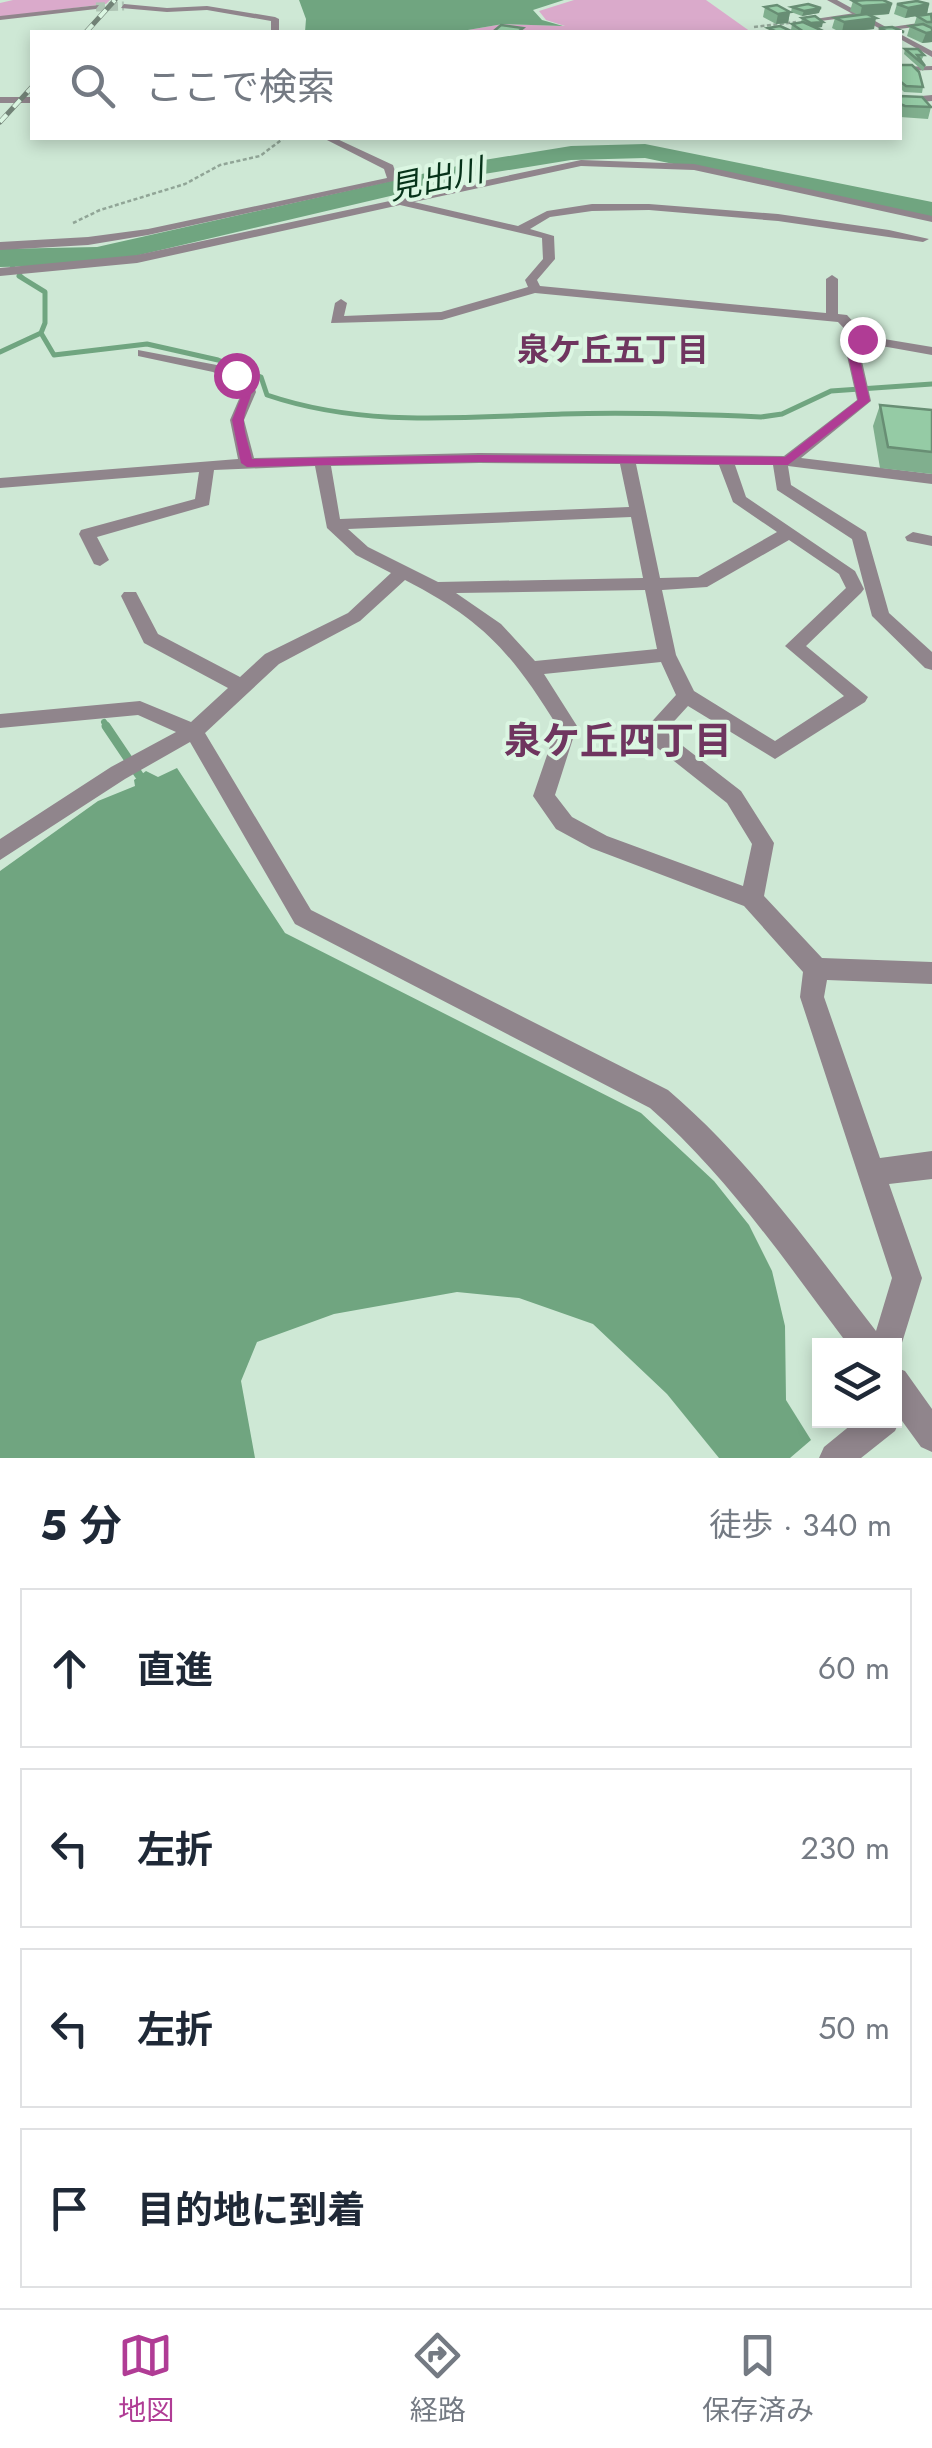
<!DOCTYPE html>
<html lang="ja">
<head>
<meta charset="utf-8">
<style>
  body { margin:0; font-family:Jost,"Noto Sans JP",sans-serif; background:#f6f6f7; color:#1f2937 }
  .controls { position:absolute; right:30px; bottom:30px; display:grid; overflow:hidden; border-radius:0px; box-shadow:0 5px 15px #0003 }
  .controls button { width:90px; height:90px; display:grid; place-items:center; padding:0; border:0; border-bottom:2px solid #e0e1e3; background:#fff; color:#1f2937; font:50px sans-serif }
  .stop { position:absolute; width:30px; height:30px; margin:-22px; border:8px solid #b03c95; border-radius:50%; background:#fff }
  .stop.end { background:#b03c95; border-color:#fff; box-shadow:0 2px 10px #0008 }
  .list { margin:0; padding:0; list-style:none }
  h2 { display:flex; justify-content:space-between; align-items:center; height:130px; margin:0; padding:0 40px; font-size:42px }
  h2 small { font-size:32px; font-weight:400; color:#747a83 }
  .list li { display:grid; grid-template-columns:65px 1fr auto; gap:30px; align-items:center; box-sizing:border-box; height:160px; margin:0 20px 20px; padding:0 20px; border:2px solid #e0e1e3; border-radius:0px }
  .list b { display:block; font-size:38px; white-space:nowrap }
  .list em { font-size:32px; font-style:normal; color:#747a83 }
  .icon { flex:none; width:55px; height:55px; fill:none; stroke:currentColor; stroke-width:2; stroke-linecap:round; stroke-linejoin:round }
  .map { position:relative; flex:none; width:932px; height:1458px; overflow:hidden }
  .search { position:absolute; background:#fff; box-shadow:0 5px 15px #0003; left:30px; right:30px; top:30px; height:110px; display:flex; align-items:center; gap:25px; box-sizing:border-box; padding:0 35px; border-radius:0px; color:#747a83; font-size:38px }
  .sheet { height:850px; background:#fff }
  nav { display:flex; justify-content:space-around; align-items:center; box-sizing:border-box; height:140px; border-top:2px solid #e0e1e3; background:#fff; font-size:28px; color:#747a83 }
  nav a { display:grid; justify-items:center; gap:5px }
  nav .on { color:#b03c95 }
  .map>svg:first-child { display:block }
  .green { fill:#daaacb }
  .water { fill:#70a580 }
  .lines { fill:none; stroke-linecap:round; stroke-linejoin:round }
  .stream-far3 { stroke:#70a580; stroke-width:4 }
  .stream-far2 { stroke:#70a580; stroke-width:5 }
  .stream-far1 { stroke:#70a580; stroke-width:6 }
  .stream { stroke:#70a580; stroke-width:9 }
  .river { fill:#70a580; fill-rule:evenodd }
  .minor-tunnel { stroke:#aec4b4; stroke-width:9; stroke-dasharray:9 4; stroke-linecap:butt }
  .path { stroke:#91a597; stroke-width:2.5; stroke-dasharray:4 2.5; stroke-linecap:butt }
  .service { fill:#90858c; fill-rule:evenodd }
  .minor { fill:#90858c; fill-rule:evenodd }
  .tertiary { fill:#90858c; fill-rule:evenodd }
  .rail-casing { stroke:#728377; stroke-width:5 }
  .rail { stroke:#dbf6e2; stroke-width:4; stroke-dasharray:10; stroke-linecap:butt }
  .wall { fill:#80af8e }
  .shaded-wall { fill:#688e74 }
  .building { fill:#95cba5; stroke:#688e74; stroke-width:2.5 }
  .route { fill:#b03c95 }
  .labels { text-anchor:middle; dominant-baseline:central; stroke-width:8; stroke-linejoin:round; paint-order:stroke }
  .far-water-label { font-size:32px; font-style:italic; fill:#063219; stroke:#dbf6e2 }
  .far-neighbourhood-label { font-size:32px; font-weight:bold; fill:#6f355f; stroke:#dbf6e2 }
  .neighbourhood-label { font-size:38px; font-weight:bold; fill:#6f355f; stroke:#dbf6e2 }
</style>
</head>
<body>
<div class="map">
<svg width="932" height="1458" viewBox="0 0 932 1458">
  <rect width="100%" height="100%" fill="#cee8d5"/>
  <path class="green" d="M13,0H110L106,4L0,17V3Z
    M574,0H706L751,32H456L503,24L565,26L546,20L539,11Z"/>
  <path class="water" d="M299,0H564L533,10L542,20L563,26L503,24L456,32H305L306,19Z
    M177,768L285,933L641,1113L714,1181L749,1225L772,1271L785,1326L786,1400L811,1440L790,1458H719L667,1394L593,1324L519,1298L457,1292L334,1314L257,1342L241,1381L255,1458H0V871L98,801L135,786L134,780L146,771L158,777Z"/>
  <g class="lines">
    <path class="stream-far3" d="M17,258L12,266L23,278"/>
    <path class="stream-far2" d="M19,276L45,292V323L41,333L54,355L147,344L218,360L261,377L267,395C364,428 462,417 562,414C628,412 695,414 761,417L782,414L831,391L932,384
      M0,352L41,333"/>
    <path class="stream-far1" d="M104,722L108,728"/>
    <path class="stream" d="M106,726L139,775"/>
    <path class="river" d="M645,144L932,202V218L645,158L571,160L484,174L97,265L0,267V249L97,247L484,160L571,146Z"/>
    <path class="minor-tunnel" d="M96,7L124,6"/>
    <path class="path" d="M754,27L796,22
      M73,223L100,210L185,184L220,165L260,156L284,138"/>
    <path class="service" d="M932,66V70L900,71V67Z"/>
    <path class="minor" d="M124,4L167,8L207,6L275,17L279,19V32H271V21L207,10L167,12L121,8Z
      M99,5L96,9L0,20V16Z
      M855,13L852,17L812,22L808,20Z
      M932,21V25L882,31L878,29Z
      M932,95V101L900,104V98Z
      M0,97H32V103H0Z
      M323,138H335L393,165L398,180L148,235L88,245L0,250V242L88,237L148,229L387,178L384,169Z
      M581,160L694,164L932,216V222L694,170L581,166L414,202L518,226L547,211L592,204H649L778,214L889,230L929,239L923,242L778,221L649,210L592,211L550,217L530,229L554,236L555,259L537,280L540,286L826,313V279L832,275L838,279V314L847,315L866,336L932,347V355L865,343L859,348L871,401L801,458L932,474V484L788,466L791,485L866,532L889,613L932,652V670L925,668L872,616L852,539L777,490L773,465H735L746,497L855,571L864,589L861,593L806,646L868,697L865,702L775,759L688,706L667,729L670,736L741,791L774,843L764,896L822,958L932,962V984L827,980L824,997L880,1158L932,1151V1179L889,1184L922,1278L901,1346L894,1358V1346H849C786,1262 728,1177 650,1108L295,924L190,742L125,779L0,860V839L111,767L176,732L138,715L0,728V714L140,701L191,722L228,688L144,643L121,596L124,592H136L158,634L240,677L265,654L348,613L391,573L356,555L327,528L315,466L214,470L209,505L97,537L109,560L100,566L94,564L79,534L81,530L195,499L199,472L0,488V478L238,459L230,420L242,392L240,385L213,372L138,356V350L222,366L252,380L256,392L244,420L254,458L479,453L784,456L857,400L845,347L854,339L838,322L535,293L442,320L331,323L335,303L341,299L347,303L344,316L441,312L528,287L525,280L543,259L542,238L400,205L137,263L0,276V268L137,255ZM479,463L620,464L629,507L340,519L331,466ZM636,464L719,465L733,502L777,532L698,577L660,578ZM631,517L643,578L438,582L368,547L348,529ZM789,540L839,574L846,588L785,646L844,696L775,741L694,691L676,655L662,590L707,587ZM405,580C483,620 512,653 557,726L533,796L556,829L591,848L744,906L803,972L800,997L892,1278L876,1331C810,1246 750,1160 668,1090L311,910L205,733L279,664L360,621ZM645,590L657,649L535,661L501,624L456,593ZM661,662L676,695L646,728L655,746L727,803L752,844L743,886L607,836L572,817L555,795L577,726L544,674Z
      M913,532L932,536V546L907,541L905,537Z
      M894,1367L905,1371L932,1409V1452L921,1447L897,1414L900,1420L895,1431L861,1458H819L824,1447L857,1420H894Z"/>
    <path class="tertiary" d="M827,0H837L895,32H886Z
      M900,34L932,51V57L900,39Z"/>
    <defs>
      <path id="rail" d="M86,32L115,0
        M0,122L32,87"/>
    </defs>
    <use href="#rail" class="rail-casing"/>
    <use href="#rail" class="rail"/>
  </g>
  <path class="wall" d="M853,1L889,14L870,16L874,29L864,30L868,32H840L832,28L835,18L858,15L850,11Z
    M897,4H929L927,14L932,15V42L922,43L907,36L910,26L914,25L917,16L905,18L894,14Z
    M765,7L790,12L788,23L776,24L763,17Z
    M792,7L819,13L802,16L791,12Z
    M802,18L822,27L816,28L822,32H795L791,30L792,24L801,22Z
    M905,49L924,55L921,61L925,66L923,71L904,54Z
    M900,65L923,87L922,93L904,92L900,88Z
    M900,96L931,107L928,119L900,117Z
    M880,405L932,410V474L880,468L873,426Z"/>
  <path class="shaded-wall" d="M892,4L889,14L860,16L862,6Z
    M929,4L927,14L905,18L908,8Z
    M821,8L819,13L802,16L804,11Z
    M790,12L788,23L776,24L778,14Z
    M876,18L874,29L842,32L844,22Z
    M823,22L822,27L810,29L811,23Z
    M932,32V42L922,43L926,33Z"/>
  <path class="building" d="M866,0H883L892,4L862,6L853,1Z
    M917,1L929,4L908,8L897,4Z
    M808,4L821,8L804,11L792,7Z
    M777,5L790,12L778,14L765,7Z
    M867,14L876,18L844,22L835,18Z
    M931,14L932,22H927L917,16Z
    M815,16L823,22L811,23L802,18Z
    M803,22L823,31L804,32L792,24Z
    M923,24L932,28V32L926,33L910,26Z
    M501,25L523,28L518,32L494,31Z
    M780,26L793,32H777L768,28Z
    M892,27L904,32H888L879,28Z
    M905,49H918L924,55H917L925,66Z
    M900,65H912L919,72L923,87L906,86L901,82L900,79Z
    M900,96L922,97L931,107L905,106L900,104Z
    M880,405L932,410V452L888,447Z"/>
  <path class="route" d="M858,336L867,339L857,347L870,401L788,465L479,462L247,467L241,463L232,420L243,392L231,375L236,372C264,385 247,397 244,419C243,431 250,448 252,459L479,455L785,457L858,400L846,346Z"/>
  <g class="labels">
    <g class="far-water-label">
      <text transform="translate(436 179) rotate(-12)">見出川</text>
    </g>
    <g class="far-neighbourhood-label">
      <text x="613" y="350">泉ケ丘五丁目</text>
    </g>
    <g class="neighbourhood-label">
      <text x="618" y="740">泉ケ丘四丁目</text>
    </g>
  </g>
</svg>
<div class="controls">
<button><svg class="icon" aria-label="layers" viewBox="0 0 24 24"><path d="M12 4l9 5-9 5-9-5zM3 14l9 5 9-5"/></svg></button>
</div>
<div class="stop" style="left:236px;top:375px"></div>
<div class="stop end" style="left:862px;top:339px"></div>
<div class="search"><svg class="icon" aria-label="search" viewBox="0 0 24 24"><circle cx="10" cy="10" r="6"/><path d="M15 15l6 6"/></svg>ここで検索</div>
</div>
<section class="sheet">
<h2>5 分<small>徒歩 · 340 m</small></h2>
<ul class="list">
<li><svg class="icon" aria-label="ahead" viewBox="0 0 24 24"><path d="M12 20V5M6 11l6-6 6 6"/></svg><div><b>直進</b></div><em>60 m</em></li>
<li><svg class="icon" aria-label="left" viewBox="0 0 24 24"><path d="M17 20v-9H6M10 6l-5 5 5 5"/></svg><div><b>左折</b></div><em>230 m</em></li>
<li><svg class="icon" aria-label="left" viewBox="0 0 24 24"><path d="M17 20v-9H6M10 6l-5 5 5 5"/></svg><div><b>左折</b></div><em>50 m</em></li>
<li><svg class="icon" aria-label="arrive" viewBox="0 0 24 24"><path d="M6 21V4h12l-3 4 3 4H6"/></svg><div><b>目的地に到着</b></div></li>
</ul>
</section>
<nav>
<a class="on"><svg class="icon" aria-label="map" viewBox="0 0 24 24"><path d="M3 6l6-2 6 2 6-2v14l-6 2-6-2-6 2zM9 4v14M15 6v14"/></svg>地図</a>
<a><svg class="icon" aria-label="directions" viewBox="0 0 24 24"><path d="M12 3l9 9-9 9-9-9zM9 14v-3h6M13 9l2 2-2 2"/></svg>経路</a>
<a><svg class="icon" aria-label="saved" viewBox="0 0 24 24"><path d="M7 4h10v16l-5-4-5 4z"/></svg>保存済み</a>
</nav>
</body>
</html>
